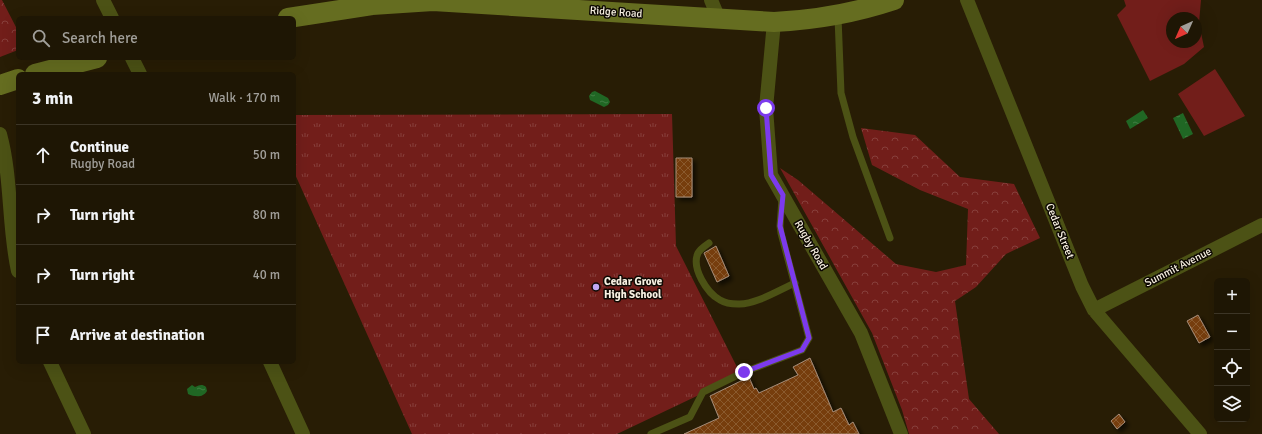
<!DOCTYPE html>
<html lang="en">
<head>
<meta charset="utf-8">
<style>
  body { margin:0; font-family:Signika,sans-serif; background:#261f0e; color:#f1f3f6 }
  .controls { position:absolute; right:12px; bottom:12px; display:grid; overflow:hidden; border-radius:6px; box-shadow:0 4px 16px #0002 }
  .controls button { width:36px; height:36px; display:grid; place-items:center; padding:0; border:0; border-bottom:1px solid #3c3526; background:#1e1604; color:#f1f3f6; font:20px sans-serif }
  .compass { position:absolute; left:1166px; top:12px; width:36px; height:36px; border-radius:50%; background:#1e1604; box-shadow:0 4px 16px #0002; rotate:225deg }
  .stop { position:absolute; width:12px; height:12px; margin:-9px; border:3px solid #7c3aed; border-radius:50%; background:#fff }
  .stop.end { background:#7c3aed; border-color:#fff; box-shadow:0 1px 4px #0008 }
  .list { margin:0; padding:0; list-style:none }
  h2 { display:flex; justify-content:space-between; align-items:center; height:52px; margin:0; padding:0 16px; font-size:17px }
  h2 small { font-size:13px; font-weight:400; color:#a19f9a }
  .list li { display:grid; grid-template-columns:26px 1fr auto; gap:12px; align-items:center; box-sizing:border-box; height:60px; padding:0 16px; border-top:1px solid #3c3526 }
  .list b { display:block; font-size:15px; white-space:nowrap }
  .list p { margin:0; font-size:13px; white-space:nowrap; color:#a19f9a }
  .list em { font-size:13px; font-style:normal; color:#a19f9a }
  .icon { flex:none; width:22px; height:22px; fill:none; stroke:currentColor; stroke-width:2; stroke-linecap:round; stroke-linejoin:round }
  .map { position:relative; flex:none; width:1262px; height:434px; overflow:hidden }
  .search { position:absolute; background:#1e1604; box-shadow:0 4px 16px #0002; left:16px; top:16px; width:280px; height:44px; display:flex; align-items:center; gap:10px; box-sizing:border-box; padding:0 14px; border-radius:6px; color:#a19f9a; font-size:15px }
  .panel { position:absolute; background:#1e1604; box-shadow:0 4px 16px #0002; left:16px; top:72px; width:280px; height:292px; border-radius:6px }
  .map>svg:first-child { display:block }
  .grass { fill:#721e1a; fill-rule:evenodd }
  .forest { fill:url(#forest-crowns) }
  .park { fill:url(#park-tufts) }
  .water { fill:url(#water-ripples) }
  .building { fill:url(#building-cross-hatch); stroke:#a68c79; filter:url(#shadow) }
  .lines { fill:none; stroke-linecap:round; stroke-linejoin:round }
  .lane { stroke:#4c5215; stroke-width:7 }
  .street { stroke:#4c5215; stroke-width:14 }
  .secondary { stroke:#656d20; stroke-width:20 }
  .route { stroke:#7c3aed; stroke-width:5 }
  .poi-dot { fill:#c1a8f3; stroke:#0d0802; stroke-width:1.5 }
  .labels { text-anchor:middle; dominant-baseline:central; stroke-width:3; stroke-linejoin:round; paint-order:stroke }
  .street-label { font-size:11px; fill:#f7f0e1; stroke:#0d0802 }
  .poi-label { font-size:11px; font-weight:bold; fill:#f7f0e1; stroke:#0d0802; text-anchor:start }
</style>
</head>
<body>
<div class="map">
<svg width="1262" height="434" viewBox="0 0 1262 434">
  <defs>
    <pattern id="forest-crowns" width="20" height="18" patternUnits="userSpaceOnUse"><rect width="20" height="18" fill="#721e1a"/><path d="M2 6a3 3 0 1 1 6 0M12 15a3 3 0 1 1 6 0" fill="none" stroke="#873f3b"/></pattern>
    <pattern id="park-tufts" width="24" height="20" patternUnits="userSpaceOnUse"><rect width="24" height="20" fill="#721e1a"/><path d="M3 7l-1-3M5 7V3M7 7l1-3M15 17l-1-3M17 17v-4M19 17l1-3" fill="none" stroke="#873f3b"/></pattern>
    <pattern id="water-ripples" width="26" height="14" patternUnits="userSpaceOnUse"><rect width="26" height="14" fill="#206724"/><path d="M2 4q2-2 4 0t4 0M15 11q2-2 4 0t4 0" fill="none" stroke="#417d44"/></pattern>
    <pattern id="building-cross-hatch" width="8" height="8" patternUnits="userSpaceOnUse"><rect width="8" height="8" fill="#763e0a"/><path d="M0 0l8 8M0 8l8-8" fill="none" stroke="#8a5a2d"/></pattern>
    <filter id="shadow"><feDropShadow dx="3.5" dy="3.5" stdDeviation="2" flood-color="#0009"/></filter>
  </defs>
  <rect width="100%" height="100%" fill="#281d05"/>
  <path class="grass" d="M1124,0H1201L1199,23L1204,47L1184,64L1150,81L1117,15L1126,6ZM1172,18H1196V42H1172Z
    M1215,69L1245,116L1204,136L1178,94Z"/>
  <path class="forest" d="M0,0H2L18,31V50L0,57Z
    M861,128L915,135L960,177L1014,184L1040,238L1006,254L976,287L955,301L969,399L999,434H909L902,410L872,333L780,168L798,180L896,264L936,272L966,265L968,209L920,190L872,165Z"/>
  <path class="park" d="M672,114L676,246L741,375L617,434H412L294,172V115Z"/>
  <path class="water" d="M595,91L608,98L610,102L608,105L604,107L590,100L589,96L592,92Z
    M1143,110L1148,118L1130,129L1126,121Z
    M1183,113L1193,134L1183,139L1173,118Z
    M192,385L195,387C200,385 202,384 206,387L207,391C203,398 195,397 188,394L187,389Z"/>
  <path class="building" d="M676,158H692V197H676Z
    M716,246L729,276L717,282L704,253Z
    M1198,315L1210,337L1199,343L1187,321Z
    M810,358L833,412L841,408L849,425L853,422L859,434H684L719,418L710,396L749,377L754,389L756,388L759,393L798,375L793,367Z
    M1119,414L1125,422L1117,429L1111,421Z"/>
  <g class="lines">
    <path class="lane" d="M838,17L841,93L853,137L890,238
      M709,243C705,246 701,248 698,253C691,268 707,293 720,300C725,303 732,304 738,304C755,305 779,290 795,283
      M651,434L690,417L703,392L744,372L802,350L809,338L781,233L780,226L782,199"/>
    <path class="street" d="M103,0L112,18
      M711,0L719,19
      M967,0L1082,286L1094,310L1200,434
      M774,22L766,108L771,175L861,333L901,434
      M132,58L140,74
      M0,134C12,178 8,226 18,271
      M1094,310L1262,225
      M50,362L84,434
      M270,362L303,434"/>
    <path class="secondary" d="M288,18L372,5L433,1L774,22C816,20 855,13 894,0
      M35,74L97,58
      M0,85L18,79"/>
  </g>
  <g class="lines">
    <path class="route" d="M744,372L802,350L809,338L780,226L783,195L771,175L766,108"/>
  </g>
  <circle class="poi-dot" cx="596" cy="287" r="4"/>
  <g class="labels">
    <g class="street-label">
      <text transform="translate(616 12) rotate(4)">Ridge Road</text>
      <text transform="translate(1060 231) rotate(68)">Cedar Street</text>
      <text transform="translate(811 245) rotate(60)">Rugby Road</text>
      <text transform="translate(1178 267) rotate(-27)">Summit Avenue</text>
    </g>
    <g class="poi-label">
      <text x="604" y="281">Cedar Grove<tspan x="604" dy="13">High School</tspan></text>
    </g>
  </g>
</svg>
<div class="controls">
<button>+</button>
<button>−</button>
<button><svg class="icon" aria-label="locate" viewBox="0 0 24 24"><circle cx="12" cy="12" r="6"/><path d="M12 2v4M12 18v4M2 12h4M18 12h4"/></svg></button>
<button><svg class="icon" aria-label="layers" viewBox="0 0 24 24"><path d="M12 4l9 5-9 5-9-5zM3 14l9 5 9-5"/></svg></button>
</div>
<svg class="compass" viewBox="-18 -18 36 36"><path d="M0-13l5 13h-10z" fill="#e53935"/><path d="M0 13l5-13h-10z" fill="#a19f9a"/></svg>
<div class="stop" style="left:766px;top:108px"></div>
<div class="stop end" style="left:744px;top:372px"></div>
<div class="search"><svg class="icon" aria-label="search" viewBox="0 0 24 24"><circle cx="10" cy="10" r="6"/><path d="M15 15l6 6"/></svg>Search here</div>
<section class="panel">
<h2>3 min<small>Walk · 170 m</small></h2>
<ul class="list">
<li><svg class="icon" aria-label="ahead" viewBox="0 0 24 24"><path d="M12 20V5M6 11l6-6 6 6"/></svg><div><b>Continue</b><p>Rugby Road</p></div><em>50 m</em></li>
<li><svg class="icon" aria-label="right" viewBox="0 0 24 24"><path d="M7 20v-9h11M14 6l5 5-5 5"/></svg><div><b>Turn right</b></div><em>80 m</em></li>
<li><svg class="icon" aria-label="right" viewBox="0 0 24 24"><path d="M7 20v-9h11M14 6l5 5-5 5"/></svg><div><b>Turn right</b></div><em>40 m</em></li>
<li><svg class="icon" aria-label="arrive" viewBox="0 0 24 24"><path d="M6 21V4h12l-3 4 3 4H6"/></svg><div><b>Arrive at destination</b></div></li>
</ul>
</section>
</div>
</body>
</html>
